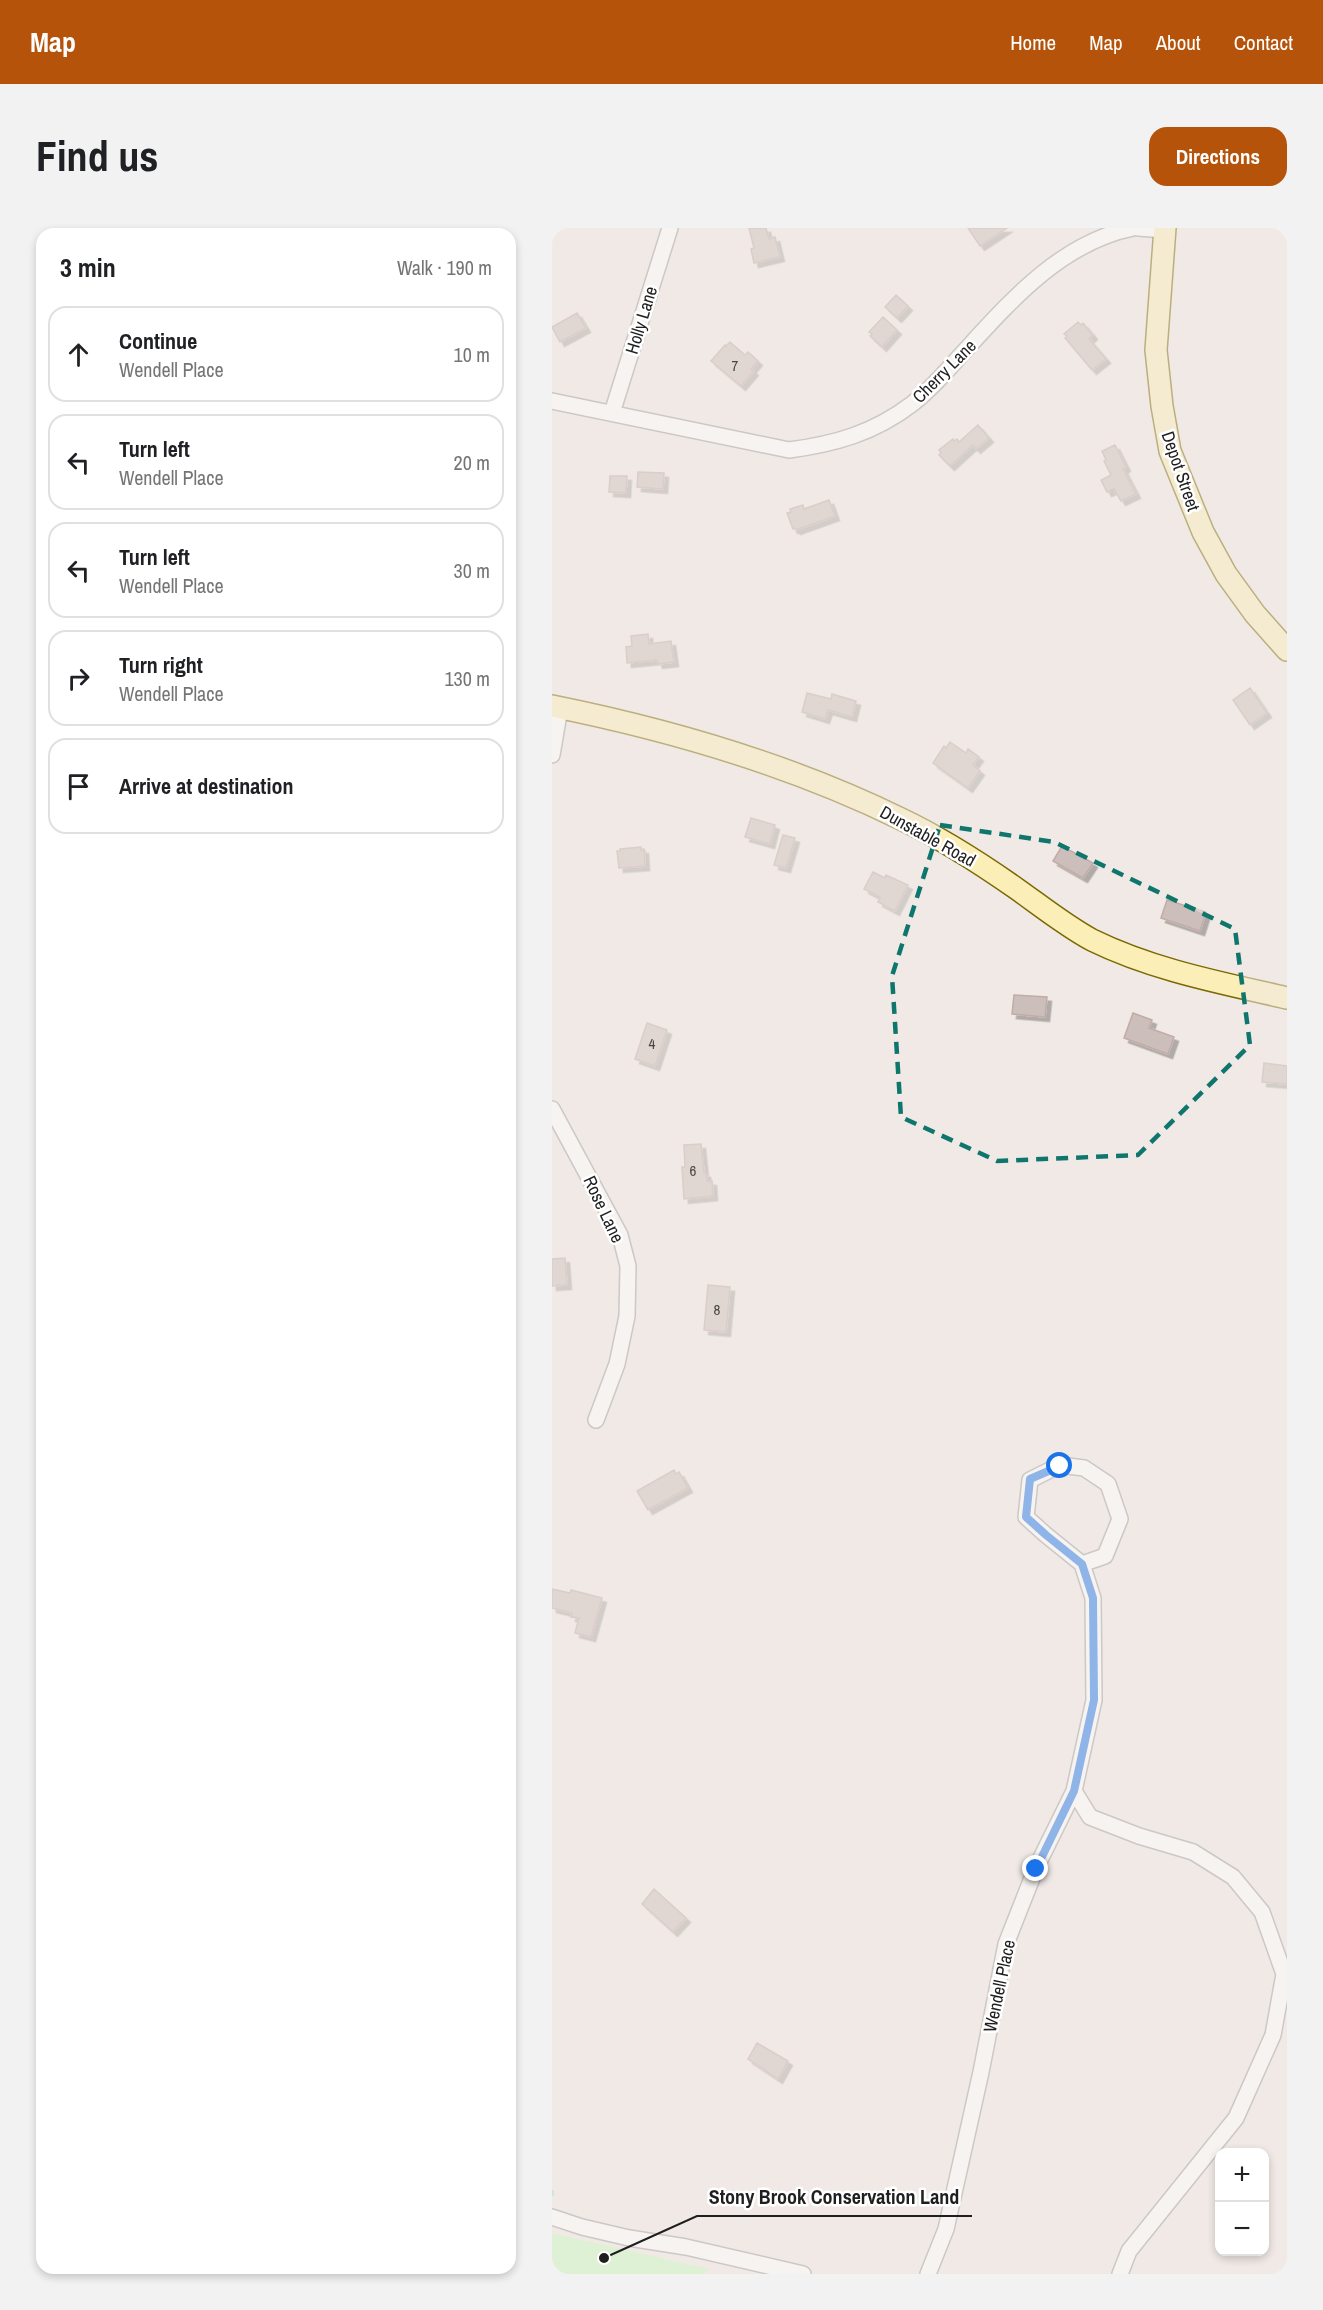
<!DOCTYPE html>
<html lang="en">
<head>
<meta charset="utf-8">
<style>
  body { margin:0; font-family:"Archivo Narrow",sans-serif; background:#f2f2f2; color:#202124 }
  .controls { position:absolute; right:18px; bottom:18px; display:grid; overflow:hidden; border-radius:12px; box-shadow:0 3px 9px #0003 }
  .controls button { width:54px; height:54px; display:grid; place-items:center; padding:0; border:0; border-bottom:2px solid #e0e0e0; background:#fff; color:#202124; font:30px sans-serif }
  .stop { position:absolute; width:18px; height:18px; margin:-14px; border:4px solid #1a73e8; border-radius:50%; background:#fff }
  .stop.end { background:#1a73e8; border-color:#fff; box-shadow:0 2px 6px #0008 }
  .list { margin:0; padding:0; list-style:none }
  h2 { display:flex; justify-content:space-between; align-items:center; height:78px; margin:0; padding:0 24px; font-size:26px }
  h2 small { font-size:20px; font-weight:400; color:#757577 }
  .list li { display:grid; grid-template-columns:39px 1fr auto; gap:18px; align-items:center; box-sizing:border-box; height:96px; margin:0 12px 12px; padding:0 12px; border:2px solid #e0e0e0; border-radius:18px }
  .list b { display:block; font-size:22px; white-space:nowrap }
  .list p { margin:0; font-size:20px; white-space:nowrap; color:#757577 }
  .list em { font-size:20px; font-style:normal; color:#757577 }
  .icon { flex:none; width:33px; height:33px; fill:none; stroke:currentColor; stroke-width:2; stroke-linecap:round; stroke-linejoin:round }
  .map { position:relative; flex:none; width:735px; height:2046px; overflow:hidden; border-radius:18px }
  header { display:flex; align-items:center; gap:36px; box-sizing:border-box; height:84px; padding:0 30px; background:#b45309; color:#fff }
  header strong { font-size:28px }
  nav { display:flex; gap:33px; margin-inline-start:auto; font-size:21px }
  .intro { display:flex; align-items:center; justify-content:space-between; box-sizing:border-box; height:144px; padding:0 36px }
  h1 { margin:0; font-size:42px }
  .button { padding:15px 27px; border-radius:18px; background:#b45309; color:#fff; font-size:21px; font-weight:700 }
  main { display:flex; gap:36px; padding:0 36px }
  aside { flex:1; background:#fff; border-radius:18px; box-shadow:0 3px 9px #0003 }
  .map>svg:first-child { display:block }
  .park { fill:#cafbc0 }
  .lines { fill:none; stroke-linecap:round; stroke-linejoin:round }
  .stream { stroke:#a4dfde; stroke-width:4.5 }
  .building { fill:#ccbebb; stroke:#c2aca6; stroke-width:1.5; filter:url(#shadow) }
  .street-casing { stroke:#a0a0a0; stroke-width:18 }
  .secondary-casing { stroke:#7a6902; stroke-width:24 }
  .street { stroke:#fff; stroke-width:15 }
  .secondary { stroke:#fbeeb7; stroke-width:21 }
  .route { stroke:#1a73e8; stroke-width:8 }
  .marked { fill:none; stroke:#0f766e; stroke-width:4.5; stroke-dasharray:12 8; stroke-linejoin:round }
  .labels { text-anchor:middle; dominant-baseline:central; stroke-width:5; stroke-linejoin:round; paint-order:stroke }
  .number-label { font-size:15px; fill:#4a4746 }
  .street-label { font-size:18px; fill:#1f1f1f; stroke:#fff }
  .leader { fill:none; stroke:#1f1f1f; stroke-width:2 }
  .callout-dot { fill:#1f1f1f; stroke:#fff; stroke-width:2 }
  .callout-label { font-size:20px; text-anchor:middle; font-weight:bold; fill:#1f1f1f; stroke:#fff; stroke-width:5; stroke-linejoin:round; paint-order:stroke }
</style>
</head>
<body>
<header>
<strong>Map</strong>
<nav><a>Home</a><a>Map</a><a>About</a><a>Contact</a></nav>
</header>
<div class="intro"><h1>Find us</h1><a class="button">Directions</a></div>
<main>
<aside>
<h2>3 min<small>Walk · 190 m</small></h2>
<ul class="list">
<li><svg class="icon" aria-label="ahead" viewBox="0 0 24 24"><path d="M12 20V5M6 11l6-6 6 6"/></svg><div><b>Continue</b><p>Wendell Place</p></div><em>10 m</em></li>
<li><svg class="icon" aria-label="left" viewBox="0 0 24 24"><path d="M17 20v-9H6M10 6l-5 5 5 5"/></svg><div><b>Turn left</b><p>Wendell Place</p></div><em>20 m</em></li>
<li><svg class="icon" aria-label="left" viewBox="0 0 24 24"><path d="M17 20v-9H6M10 6l-5 5 5 5"/></svg><div><b>Turn left</b><p>Wendell Place</p></div><em>30 m</em></li>
<li><svg class="icon" aria-label="right" viewBox="0 0 24 24"><path d="M7 20v-9h11M14 6l5 5-5 5"/></svg><div><b>Turn right</b><p>Wendell Place</p></div><em>130 m</em></li>
<li><svg class="icon" aria-label="arrive" viewBox="0 0 24 24"><path d="M6 21V4h12l-3 4 3 4H6"/></svg><div><b>Arrive at destination</b></div></li>
</ul>
</aside>
<div class="map">
<svg width="735" height="2046" viewBox="0 0 735 2046">
  <defs>
    <filter id="shadow"><feDropShadow dx="4.5" dy="4.5" stdDeviation="0" flood-color="#0004"/></filter>
  </defs>
  <rect width="100%" height="100%" fill="#f0e9e5"/>
  <path class="park" d="M0,2005L157,2041L151,2046H0Z"/>
  <g class="lines">
    <path class="stream" d="M0,1964V1966"/>
  </g>
  <path class="building" d="M197,0H214L217,11L223,9L228,29L202,35L199,21L202,20Z
    M416,0H455L428,18Z
    M344,67L356,78L345,90L333,79Z
    M25,85L34,100L8,114L0,99Z
    M331,89L345,102L330,119L318,108L320,106L317,104Z
    M526,94L529,97L531,95L541,107L537,111L554,131L540,142L513,110L515,108L512,106Z
    M178,114L193,127L196,124L206,133L199,141L202,143L189,158L159,133L173,117L174,118Z
    M426,197L437,210L424,221L421,217L398,238L387,227L389,225L387,222L401,211L402,213L405,211L407,214Z
    M563,217L574,239L571,241L584,266L569,273L562,261L555,264L549,252L559,247L552,233L554,232L550,223Z
    M86,244L112,245L111,261L85,259Z
    M58,248H75L74,265L57,264Z
    M277,272L283,288L244,302L243,300L241,301L235,285L239,284L238,281L251,277L252,281Z
    M96,406L97,416L119,413L122,434L106,436L105,432L75,435L74,419L80,418L79,408Z
    M698,460L715,485L698,497L681,472Z
    M255,465L279,471L280,466L304,473L300,489L276,482L273,491L250,484Z
    M398,514L414,525L416,521L427,529L421,537L428,543L416,560L381,535L392,518L394,520Z
    M199,590L223,597L218,616L193,609Z
    M231,607L243,610L234,640L222,637Z
    M510,618L541,635L531,650L501,633Z
    M89,619V622L92,621L93,638L67,640L65,623H68V621Z
    M321,644L333,650L334,647L356,657L343,683L326,674L328,669L312,661Z
    M615,672L654,684L648,703L609,690Z
    M462,767L495,769L493,789L460,786Z
    M581,785L600,792L597,800L622,809L616,826L572,810Z
    M95,795L115,802L103,838L83,831Z
    M712,835L735,838V856L710,854Z
    M149,916L152,945H154L155,953H160L161,968L132,971L130,939H133L132,917Z
    M13,1030L15,1057L0,1058V1031Z
    M156,1057L178,1059L174,1104L152,1102Z
    M122,1242L124,1246L127,1244L136,1260L96,1282L85,1263Z
    M0,1361L18,1365L19,1362L50,1370L39,1409L23,1405L27,1390L19,1389L20,1385L0,1380Z
    M102,1661L134,1690L121,1704L90,1676Z
    M205,1815L236,1833L226,1851L196,1831Z"/>
  <g class="lines">
    <defs>
      <path id="street" d="M586,0L613,2
        M0,173L237,222C283,216 322,205 360,176C378,162 393,145 408,128C456,76 507,15 581,0
        M60,185L118,0
        M0,527L8,480
        M0,881L68,1007L76,1038L75,1088L65,1136L44,1192
        M522,1563L538,1589L587,1608L641,1624L681,1649L710,1684L732,1746L721,1807L684,1890L577,2023L568,2046
        M0,1989L30,1999L77,2010L134,2019L251,2046
        M376,2046L394,2001L429,1844L454,1716L484,1640L522,1563L542,1472L541,1370L530,1336L494,1307L474,1289L478,1252L508,1237L532,1240L556,1256L568,1291L553,1328L530,1336"/>
      <path id="secondary" d="M613,0L604,122L610,178L618,223L651,304L674,346L703,386L735,422
        M0,478C119,502 239,537 349,591C389,610 428,635 465,661C489,678 514,698 540,712C601,742 670,755 735,770"/>
    </defs>
    <use href="#street" class="street-casing"/>
    <use href="#secondary" class="secondary-casing"/>
    <use href="#street" class="street"/>
    <use href="#secondary" class="secondary"/>
  </g>
  <g class="lines">
    <path class="route" d="M484,1641L522,1563L542,1472L541,1370L530,1336L494,1307L474,1289L478,1251L508,1238"/>
  </g>
  <path d="M0 0H735V2046H0ZM388,597L502,614L683,701L698,817L586,927L445,933L349,889L340,748Z" fill="#f0e9e5" fill-opacity=".55" fill-rule="evenodd"/>
  <path class="marked" d="M388,597L502,614L683,701L698,817L586,927L445,933L349,889L340,748Z"/>
  <g class="labels">
    <g class="number-label">
      <text x="183" y="137">7</text>
      <text x="100" y="815">4</text>
      <text x="141" y="942">6</text>
      <text x="165" y="1081">8</text>
    </g>
    <g class="street-label">
      <text transform="translate(89 92) rotate(-73)">Holly Lane</text>
      <text transform="translate(392 143) rotate(-45)">Cherry Lane</text>
      <text transform="translate(629 243) rotate(71)">Depot Street</text>
      <text transform="translate(376 608) rotate(29)">Dunstable Road</text>
      <text transform="translate(52 981) rotate(65)">Rose Lane</text>
      <text transform="translate(447 1758) rotate(-78)">Wendell Place</text>
    </g>
  </g>
  <path class="leader" d="M52 2030L145 1988H420"/>
  <circle class="callout-dot" cx="52" cy="2030" r="6"/>
  <g class="callout-label">
    <text x="282" y="1976">Stony Brook Conservation Land</text>
  </g>
</svg>
<div class="controls">
<button>+</button>
<button>−</button>
</div>
<div class="stop" style="left:508px;top:1238px"></div>
<div class="stop end" style="left:484px;top:1641px"></div>
</div>
</main>
</body>
</html>
